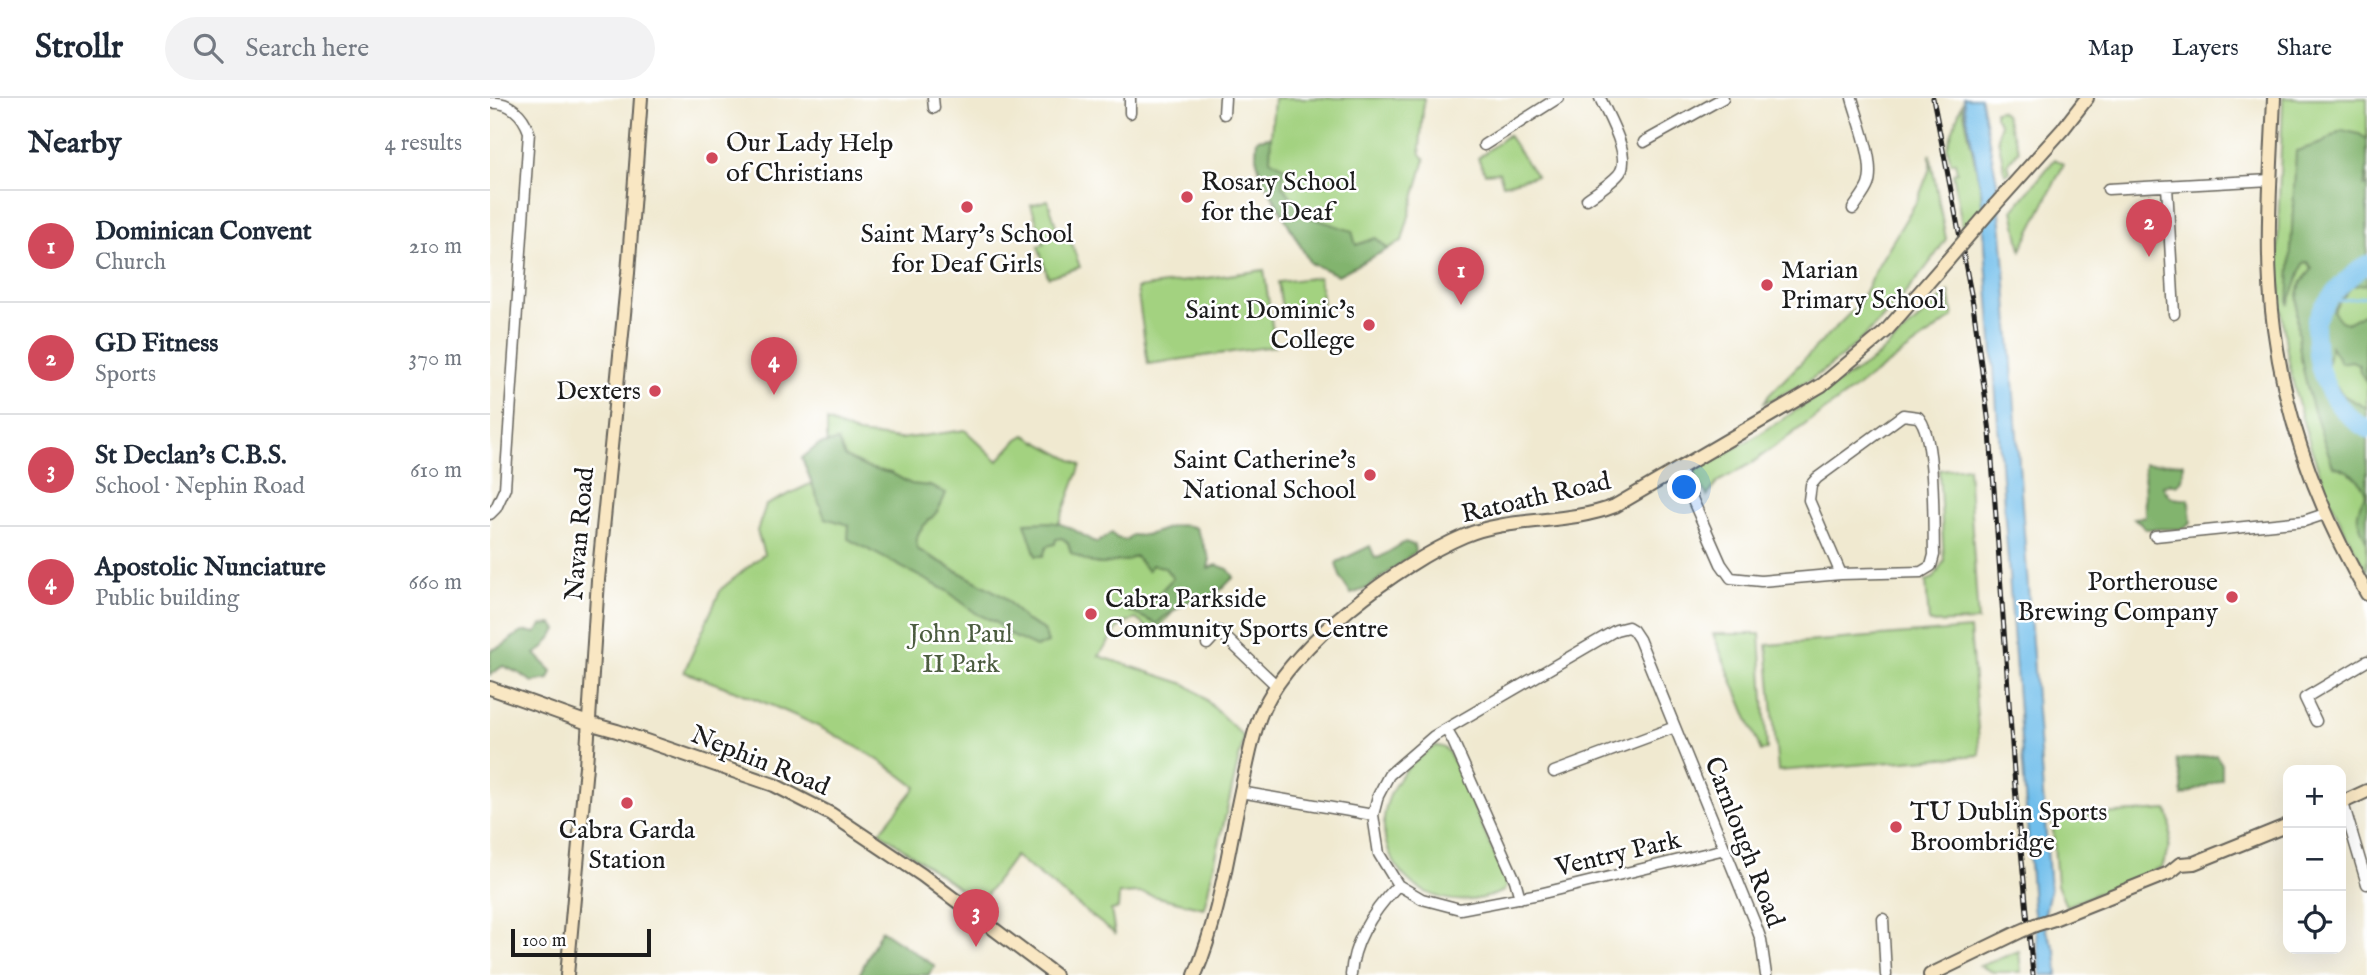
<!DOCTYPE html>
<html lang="en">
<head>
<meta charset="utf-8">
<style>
  body { margin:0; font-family:"IM FELL English",serif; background:#f2f2f3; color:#1f2937 }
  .controls { position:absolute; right:21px; bottom:21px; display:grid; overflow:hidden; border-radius:14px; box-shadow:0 7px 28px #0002 }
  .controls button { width:63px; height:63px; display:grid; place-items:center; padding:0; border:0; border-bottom:2px solid #e0e1e3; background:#fff; color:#1f2937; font:35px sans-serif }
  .scale { position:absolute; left:21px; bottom:18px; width:140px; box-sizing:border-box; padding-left:7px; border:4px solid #1c1c1c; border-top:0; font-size:19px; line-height:24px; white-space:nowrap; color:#1c1c1c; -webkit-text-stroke:5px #fff; paint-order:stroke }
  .you { position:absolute; left:1195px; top:390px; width:24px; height:24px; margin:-18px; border:5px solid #fff; border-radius:50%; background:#1a73e8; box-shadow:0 0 0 10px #1a73e833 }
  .badge { display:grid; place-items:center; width:46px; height:46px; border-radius:50%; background:#d1495b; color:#fff; font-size:23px; font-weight:700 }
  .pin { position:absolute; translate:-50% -58px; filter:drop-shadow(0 2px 4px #0008) }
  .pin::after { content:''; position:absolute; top:37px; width:24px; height:21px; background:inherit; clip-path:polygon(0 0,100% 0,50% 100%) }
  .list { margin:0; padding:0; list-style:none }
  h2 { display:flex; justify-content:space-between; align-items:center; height:91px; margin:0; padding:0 28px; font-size:30px }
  h2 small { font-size:23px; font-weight:400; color:#747a83 }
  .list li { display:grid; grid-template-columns:46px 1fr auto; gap:21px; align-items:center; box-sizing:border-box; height:112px; padding:0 28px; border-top:2px solid #e0e1e3 }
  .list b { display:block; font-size:26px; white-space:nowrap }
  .list p { margin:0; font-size:23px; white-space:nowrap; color:#747a83 }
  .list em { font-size:23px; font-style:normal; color:#747a83 }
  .icon { flex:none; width:38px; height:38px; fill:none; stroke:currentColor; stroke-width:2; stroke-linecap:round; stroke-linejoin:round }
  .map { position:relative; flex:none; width:1877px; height:877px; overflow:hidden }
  header { display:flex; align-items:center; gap:42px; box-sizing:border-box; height:98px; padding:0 35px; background:#fff; border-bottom:2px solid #e0e1e3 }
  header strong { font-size:33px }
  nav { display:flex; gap:38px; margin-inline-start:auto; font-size:24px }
  .search { width:490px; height:63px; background:#f2f2f3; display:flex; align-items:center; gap:18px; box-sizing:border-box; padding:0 24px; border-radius:38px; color:#747a83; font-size:26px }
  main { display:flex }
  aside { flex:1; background:#fff }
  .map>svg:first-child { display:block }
  .green { fill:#a3d280; stroke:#60774e; stroke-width:2 }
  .forest { fill:#82b46e; stroke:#4f6845; stroke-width:2 }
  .water { fill:#70beeb; stroke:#466d84; stroke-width:2 }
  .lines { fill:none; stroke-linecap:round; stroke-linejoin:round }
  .stream { stroke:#70beeb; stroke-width:2.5 }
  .river { stroke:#70beeb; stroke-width:18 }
  .street-casing { stroke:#66645b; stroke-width:13 }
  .secondary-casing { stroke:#66645b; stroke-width:16 }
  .street { stroke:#fff; stroke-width:10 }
  .secondary { stroke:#f9e7c3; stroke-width:12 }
  .rail-casing { stroke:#1c1c1c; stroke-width:5 }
  .rail { stroke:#fff; stroke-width:2.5; stroke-dasharray:8; stroke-linecap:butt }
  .secondary-bridge-casing { stroke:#66645b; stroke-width:16; stroke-linecap:butt }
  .secondary-bridge { stroke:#f9e7c3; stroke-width:12 }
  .poi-dot { fill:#d1495b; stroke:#fff; stroke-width:2.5 }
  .labels { text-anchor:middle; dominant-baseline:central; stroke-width:5; stroke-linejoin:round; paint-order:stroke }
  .poi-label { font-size:26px; fill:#1c1c1c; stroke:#fff; text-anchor:start }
  .street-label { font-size:26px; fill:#1c1c1c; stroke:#fff }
  .park-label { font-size:26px; fill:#4b5c3f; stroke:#fff }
</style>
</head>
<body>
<header>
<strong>Strollr</strong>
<div class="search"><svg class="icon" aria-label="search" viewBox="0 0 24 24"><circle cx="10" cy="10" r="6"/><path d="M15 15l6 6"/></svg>Search here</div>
<nav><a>Map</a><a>Layers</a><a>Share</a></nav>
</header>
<main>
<aside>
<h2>Nearby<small>4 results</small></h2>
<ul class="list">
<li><span class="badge">1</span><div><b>Dominican Convent</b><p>Church</p></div><em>210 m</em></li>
<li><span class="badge">2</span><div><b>GD Fitness</b><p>Sports</p></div><em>370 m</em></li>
<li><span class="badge">3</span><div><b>St Declan's C.B.S.</b><p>School · Nephin Road</p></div><em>610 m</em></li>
<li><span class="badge">4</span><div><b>Apostolic Nunciature</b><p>Public building</p></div><em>660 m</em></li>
</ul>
</aside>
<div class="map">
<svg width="1877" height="877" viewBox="0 0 1877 877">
  <rect width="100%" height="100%" fill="#fff"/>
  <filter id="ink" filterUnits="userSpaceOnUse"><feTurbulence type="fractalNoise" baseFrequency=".0143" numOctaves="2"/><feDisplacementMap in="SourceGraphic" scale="14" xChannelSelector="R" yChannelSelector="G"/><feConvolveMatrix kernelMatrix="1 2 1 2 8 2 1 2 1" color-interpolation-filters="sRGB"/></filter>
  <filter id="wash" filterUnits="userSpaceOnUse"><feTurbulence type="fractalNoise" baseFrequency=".00686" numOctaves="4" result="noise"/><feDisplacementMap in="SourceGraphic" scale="28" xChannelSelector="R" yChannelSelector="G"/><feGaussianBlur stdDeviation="1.57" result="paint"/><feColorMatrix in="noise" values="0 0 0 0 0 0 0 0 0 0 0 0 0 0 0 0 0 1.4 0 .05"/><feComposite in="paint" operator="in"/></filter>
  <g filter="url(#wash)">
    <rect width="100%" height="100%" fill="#f0e9d0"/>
    <path class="green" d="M784,0H934L930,50L931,56L935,61L912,143L848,177L820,165L771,77L766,59L767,41L781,39Z
      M1793,0H1877V474C1832,397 1802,308 1792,218C1784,147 1791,72 1793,0Z
      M1472,6L1491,92L1493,112L1473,133L1463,75L1467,74L1465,64L1461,65L1457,49Z
      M1510,12L1515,16L1529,52L1518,65L1520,74L1515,76L1508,40L1510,25L1505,18V13Z
      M1018,37L1046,78L1013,86L1009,74L995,75L988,60Z
      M1440,56L1456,141C1425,190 1363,257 1313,286C1300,293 1287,299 1274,305L1278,298L1369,206L1387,169L1428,101L1440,70Z
      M1565,61L1574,66L1531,152L1523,112Z
      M558,102L570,141L579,138L590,169L558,179L548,148L554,146L541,107Z
      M774,172L785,248L658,266L647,190Z
      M829,179L833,206L792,211L788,184Z
      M1459,194L1463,219L1262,365L1228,384L1217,398L1203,373L1268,337L1382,263Z
      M337,323L368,336L410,341L475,332L508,363L528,341L535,337L591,367L567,430L596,454L658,444L714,480L664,535L646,521L631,526L609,558L695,586L710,596L754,639L714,810L651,795L629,796L628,811L621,812L625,836L525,758L490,805L390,734L426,689C360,636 273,602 194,574L231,491L274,456L267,433L276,407L337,378Z
      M1478,369L1488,523L1439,525L1436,483L1444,480L1454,463L1449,372Z
      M1480,531L1490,657L1288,673L1277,547Z
      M1223,536H1270L1277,652L1271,653Z
      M946,648C956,648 958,653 963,662L1017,785L1014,793C911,838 841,709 946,648Z
      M1677,712C1685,730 1679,752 1672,769L1576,808L1567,787L1562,719Z
      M1529,853L1531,874H1503L1490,868Z"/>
    <path class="forest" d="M1852,32L1869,36L1877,41V74L1874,88H1877V186L1862,188L1843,213L1851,223L1857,225L1877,214L1875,271L1877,285L1870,274L1869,267L1862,263L1851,265L1841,248L1836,274L1854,298L1877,310V445C1868,423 1862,418 1876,396C1869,378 1861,373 1843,368C1825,319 1807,269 1807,216C1807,206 1807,193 1812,184C1814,180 1819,176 1822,171L1818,164L1814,165L1798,207L1806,53L1832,45Z
      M781,39L780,61L794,69L792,88L819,119L862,133L866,147L886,140L898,151L848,177L820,165L771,77L766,59L767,41Z
      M348,343L355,359L378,370L401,375L421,386L440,388L456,395C453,402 450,411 445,416C435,428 424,432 427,451L513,498L535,522L554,532L558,545L546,549L522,538L505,524L487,516L457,493L358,441L359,427L335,420L312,360L328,347Z
      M1694,365L1692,382L1687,387L1678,386L1673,388C1678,401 1687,402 1699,401L1701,425L1693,431H1656L1644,420L1655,419L1654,366Z
      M560,424C582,427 588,435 606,445L622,435L626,440L636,442L642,437C666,441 682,420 706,430L720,461L718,470L727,467L738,471L744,479C730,491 726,503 706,499L674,519L667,526L639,513L656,509L683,480L674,469L662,467L658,473L645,458L636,463C627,462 623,465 614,466C602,467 590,460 581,455L578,445L572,440L566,441L565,446L557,448L553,458H546L535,425Z
      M915,444L924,447L925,454L878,490L861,496L851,481L846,466L847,464L880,448L885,460L890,459Z
      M63,526L67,532L53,551L45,556L62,573L59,581L42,584L31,576L13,568L0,577V553C5,550 11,549 15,546C26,537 31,531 46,535L52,527Z
      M1726,657L1732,666V681L1692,698V685L1687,662Z
      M391,832L445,868L438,877H369Z"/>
    <path class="water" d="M1473,0H1490L1491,2L1507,84L1513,145L1560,792L1554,819L1556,833L1566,853L1568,877H1551L1543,807L1491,92Z"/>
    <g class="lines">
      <path class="stream" d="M1838,205L1877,198"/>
      <path class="river" d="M1877,166C1858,179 1834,201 1826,223C1824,229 1826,239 1826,245C1827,280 1846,314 1877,331"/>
    </g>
  </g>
  <g filter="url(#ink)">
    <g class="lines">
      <defs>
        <path id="street" d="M443,0L444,10
          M640,0V15
          M1362,0C1368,22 1386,66 1378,87C1375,95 1368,103 1363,111
          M0,5C19,3 33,16 39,34L15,390L6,410L0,416
          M734,16L735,0
          M1154,44L1233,0
          M994,47L1068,0
          M1677,88L1684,216
          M1618,91L1781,82
          M1097,101C1107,94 1120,86 1128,77C1144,61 1118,18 1110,0
          M1189,371L1231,466L1241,480L1271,483L1351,476L1431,474L1441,468L1444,457C1443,429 1446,336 1428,319L1413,317L1327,380L1321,387L1319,402L1351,476
          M1665,438L1814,423L1835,416
          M717,546L729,533L787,588
          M1826,623L1815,600L1877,563
          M956,631L963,643L1025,782L1030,800
          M1064,674L1185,629
          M750,694L883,717
          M1853,705L1877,786
          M1235,751L1049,796L970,811L932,801L908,787L889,756L883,717L888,698L899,677L944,638L1126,532L1138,529L1143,532L1149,541L1266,828L1271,842L1276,877
          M1393,821L1396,877
          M861,877C863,842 884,812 908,787"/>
        <path id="secondary" d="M1784,0C1781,76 1774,154 1784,230C1796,325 1829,413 1877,496
          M1505,107L1573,31L1597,0
          M0,590L98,625L127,633L284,687L341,716L432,777L565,877
          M1851,705L1877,693
          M1545,827L1564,821L1679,775L1690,766L1704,765L1798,727
          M77,877L96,668L108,482L138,175L151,0
          M705,877C732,813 739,742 755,675C760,654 764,629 774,609C806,544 908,466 974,438C1021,418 1076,427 1125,408L1332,287L1395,234L1457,163
          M1440,877L1529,834"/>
      </defs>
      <use href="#street" class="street-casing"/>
      <use href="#secondary" class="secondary-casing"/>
      <use href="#street" class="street"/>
      <use href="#secondary" class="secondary"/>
      <defs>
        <path id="rail" d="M1443,0L1483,206L1500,334L1525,689L1543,877"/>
      </defs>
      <use href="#rail" class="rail-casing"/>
      <use href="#rail" class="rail"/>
      <defs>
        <path id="secondary-bridge" d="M1457,163L1505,107
          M1529,834L1545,827"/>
      </defs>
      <use href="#secondary-bridge" class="secondary-bridge-casing"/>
      <use href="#secondary-bridge" class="secondary-bridge"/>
    </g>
  </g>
  <g class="poi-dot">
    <circle cx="222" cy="60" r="7"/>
    <circle cx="697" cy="99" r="7"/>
    <circle cx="477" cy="109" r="7"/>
    <circle cx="1277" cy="187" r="7"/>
    <circle cx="879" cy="227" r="7"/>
    <circle cx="165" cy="293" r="7"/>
    <circle cx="880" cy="377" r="7"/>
    <circle cx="1742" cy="499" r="7"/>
    <circle cx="601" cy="516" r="7"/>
    <circle cx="137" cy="705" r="7"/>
    <circle cx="1406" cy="729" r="7"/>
  </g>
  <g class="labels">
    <g class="poi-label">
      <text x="236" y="45">Our Lady Help<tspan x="236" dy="30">of Christians</tspan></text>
      <text x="711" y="84">Rosary School<tspan x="711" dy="30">for the Deaf</tspan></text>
      <text x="477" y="136" text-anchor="middle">Saint Mary's School<tspan x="477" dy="30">for Deaf Girls</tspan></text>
      <text x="1291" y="172">Marian<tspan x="1291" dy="30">Primary School</tspan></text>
      <text x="865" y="212" text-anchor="end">Saint Dominic's<tspan x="865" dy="30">College</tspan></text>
      <text x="151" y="293" text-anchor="end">Dexters</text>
      <text x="866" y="362" text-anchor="end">Saint Catherine's<tspan x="866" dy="30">National School</tspan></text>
      <text x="1728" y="484" text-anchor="end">Portherouse<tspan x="1728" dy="30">Brewing Company</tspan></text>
      <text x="615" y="501">Cabra Parkside<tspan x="615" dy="30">Community Sports Centre</tspan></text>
      <text x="1420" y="714">TU Dublin Sports<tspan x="1420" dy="30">Broombridge</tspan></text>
      <text x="137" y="732" text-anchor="middle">Cabra Garda<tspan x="137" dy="30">Station</tspan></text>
    </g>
    <g class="street-label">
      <text transform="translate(1046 400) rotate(-13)">Ratoath Road</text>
      <text transform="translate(90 436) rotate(-85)">Navan Road</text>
      <text transform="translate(270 663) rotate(22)">Nephin Road</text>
      <text transform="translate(1254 744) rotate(69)">Carnlough Road</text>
      <text transform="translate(1128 756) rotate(-13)">Ventry Park</text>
    </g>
    <g class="park-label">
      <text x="471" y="536">John Paul<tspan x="471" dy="30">II Park</tspan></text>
    </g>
  </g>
</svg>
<div class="controls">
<button>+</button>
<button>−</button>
<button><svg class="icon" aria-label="locate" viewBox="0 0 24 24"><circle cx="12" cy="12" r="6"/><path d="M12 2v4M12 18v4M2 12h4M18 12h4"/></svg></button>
</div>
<div class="scale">100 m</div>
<div class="you"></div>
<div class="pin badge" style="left:971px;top:207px">1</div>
<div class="pin badge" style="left:1659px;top:159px">2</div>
<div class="pin badge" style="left:486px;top:849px">3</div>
<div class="pin badge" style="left:284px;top:297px">4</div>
</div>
</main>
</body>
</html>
